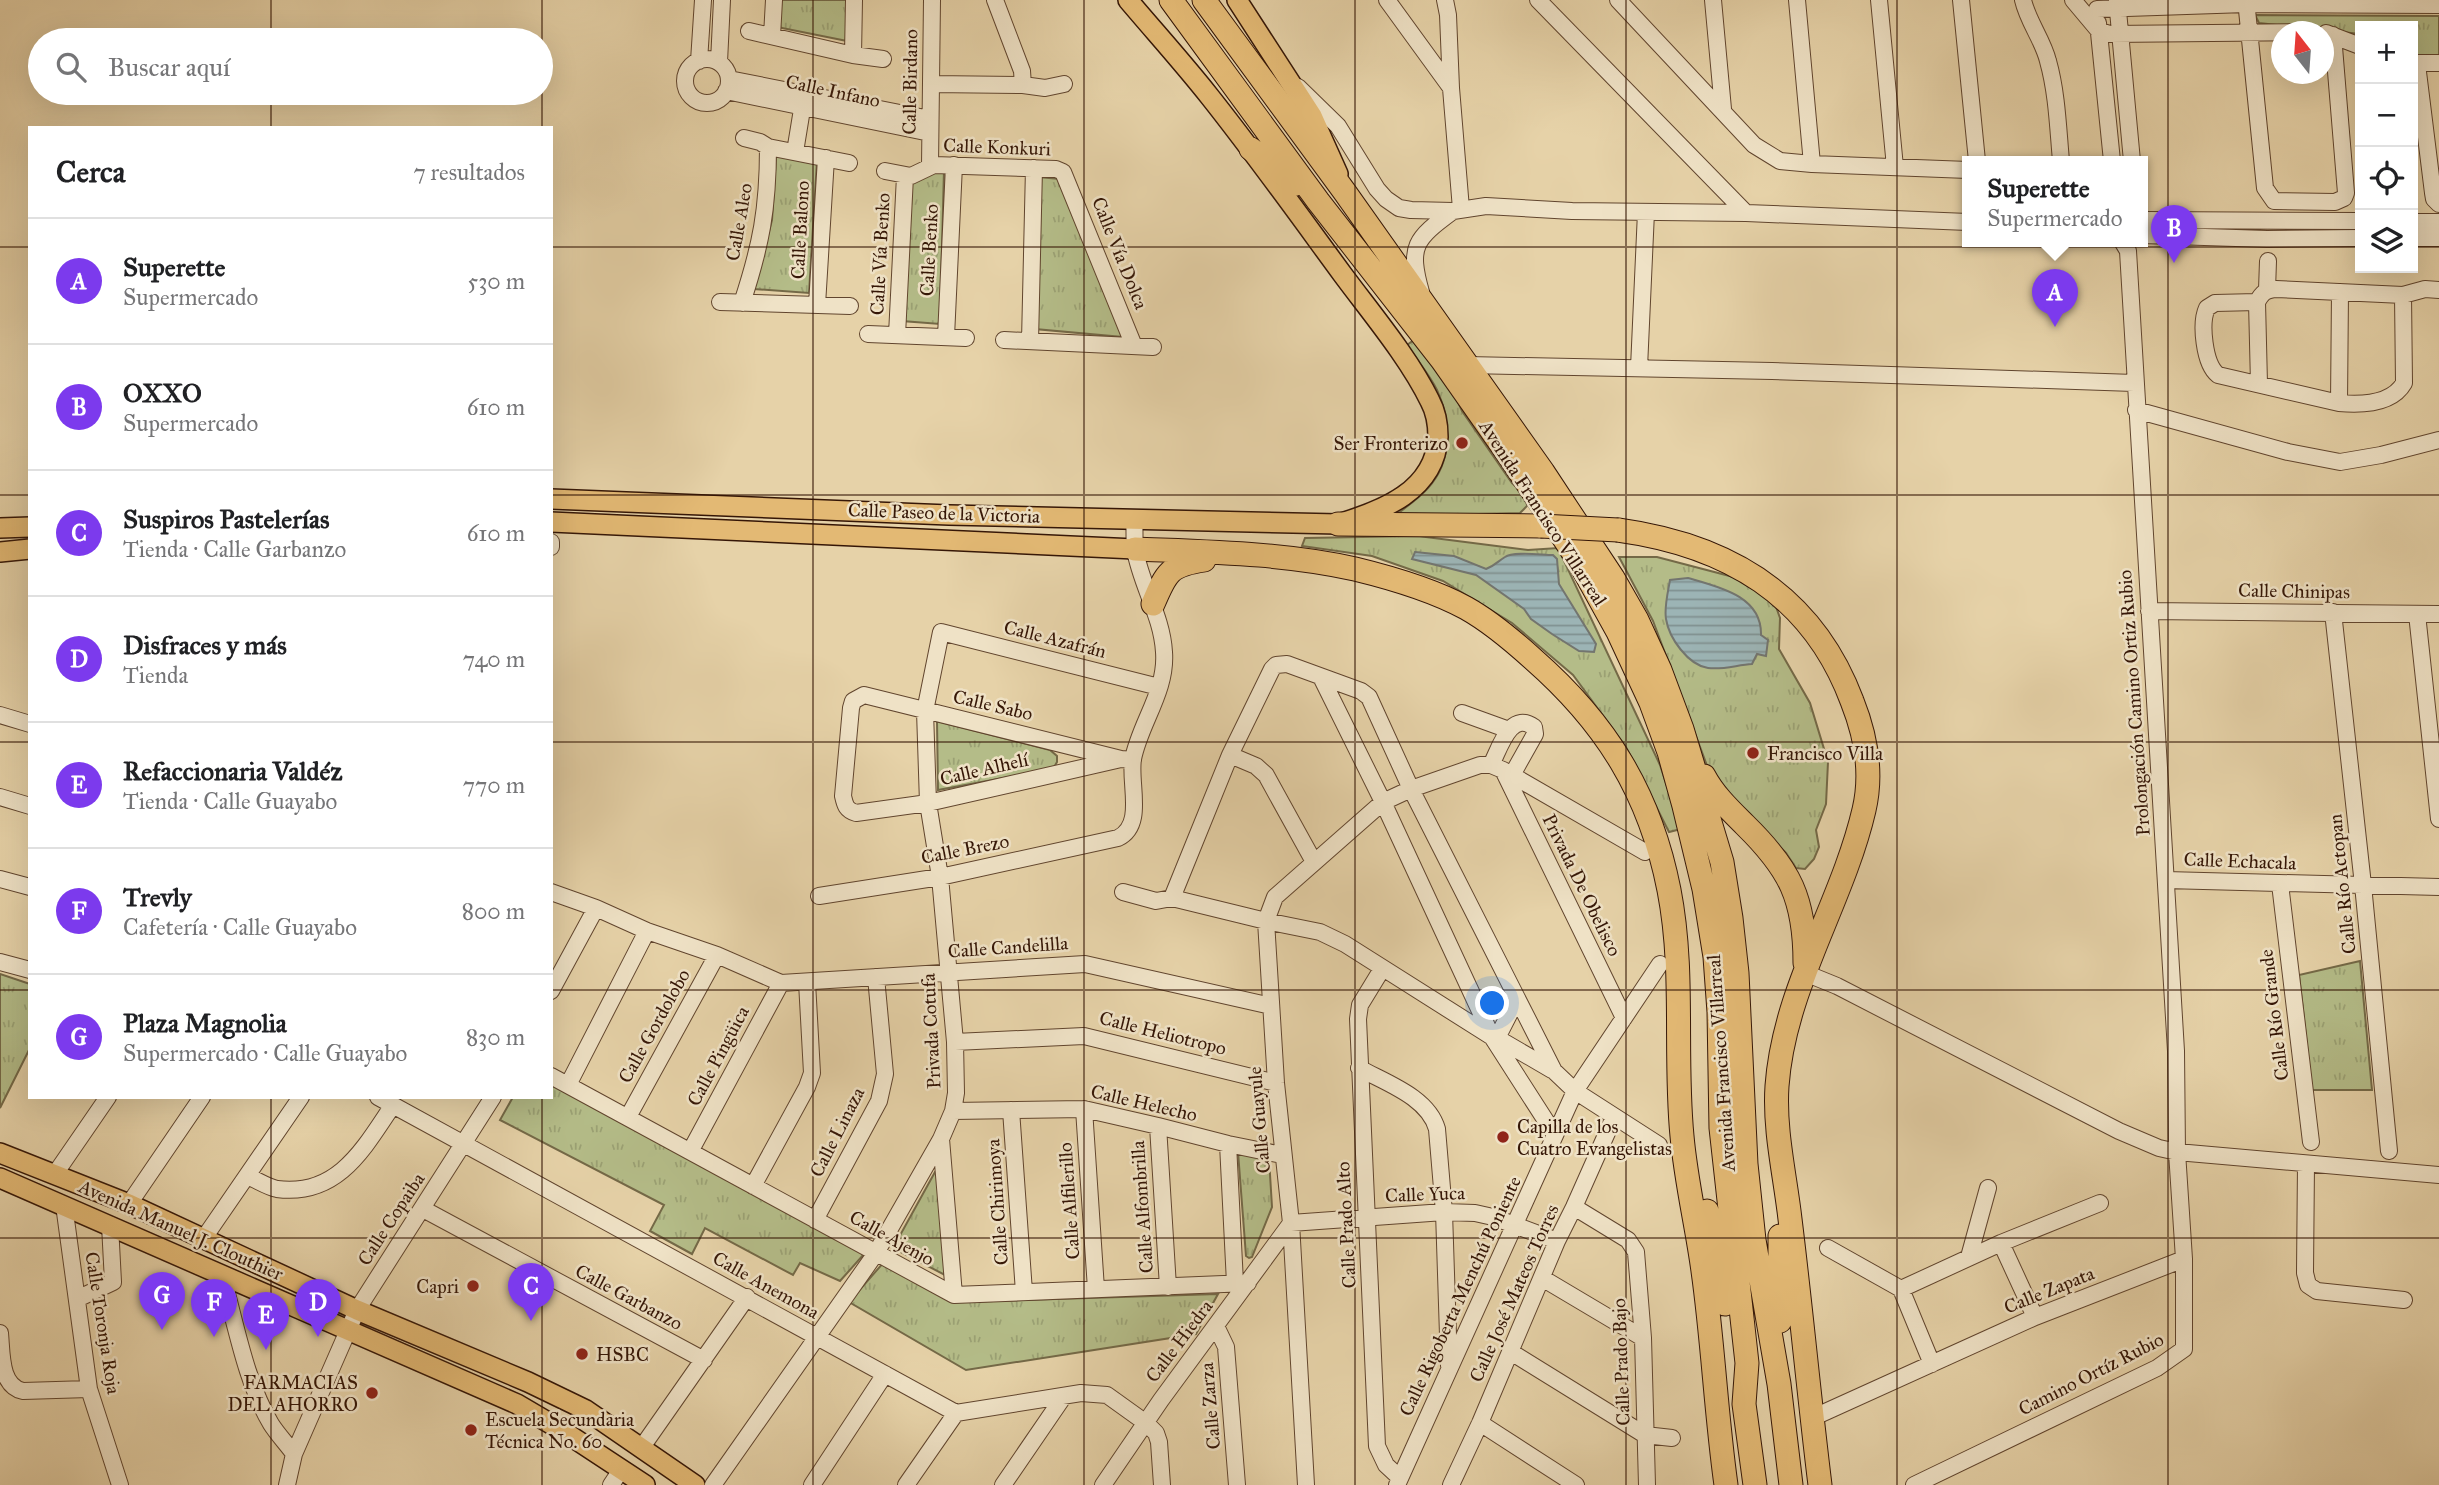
<!DOCTYPE html>
<html lang="es">
<head>
<meta charset="utf-8">
<style>
  body { margin:0; font-family:"IM FELL Great Primer",serif; background:#f2f2f2; color:#202124 }
  .controls { position:absolute; right:21px; top:21px; display:grid; overflow:hidden; border-radius:0px; box-shadow:0 7px 28px #0002 }
  .controls button { width:63px; height:63px; display:grid; place-items:center; padding:0; border:0; border-bottom:2px solid #e0e0e0; background:#fff; color:#202124; font:35px sans-serif }
  .compass { position:absolute; left:2271px; top:21px; width:63px; height:63px; border-radius:50%; background:#fff; box-shadow:0 7px 28px #0002; rotate:343deg }
  .you { position:absolute; left:1493px; top:1004px; width:24px; height:24px; margin:-18px; border:5px solid #fff; border-radius:50%; background:#1a73e8; box-shadow:0 0 0 10px #1a73e833 }
  .badge { display:grid; place-items:center; width:46px; height:46px; border-radius:50%; background:#7c3aed; color:#fff; font-size:23px; font-weight:700 }
  .pin { position:absolute; translate:-50% -58px; filter:drop-shadow(0 2px 4px #0008) }
  .pin::after { content:''; position:absolute; top:37px; width:24px; height:21px; background:inherit; clip-path:polygon(0 0,100% 0,50% 100%) }
  .popup { position:absolute; left:1962px; top:156px; width:186px; height:91px; box-sizing:border-box; display:grid; place-content:center; border-radius:0px; background:#fff; filter:drop-shadow(0 2px 5px #0005); font-size:23px; white-space:nowrap; color:#757577 }
  .popup b { font-size:26px; color:#202124 }
  .popup::after { content:''; position:absolute; left:50%; top:100%; margin-left:-14px; border:14px solid transparent; border-top-color:#fff }
  .list { margin:0; padding:0; list-style:none }
  h2 { display:flex; justify-content:space-between; align-items:center; height:91px; margin:0; padding:0 28px; font-size:30px }
  h2 small { font-size:23px; font-weight:400; color:#757577 }
  .list li { display:grid; grid-template-columns:46px 1fr auto; gap:21px; align-items:center; box-sizing:border-box; height:126px; padding:0 28px; border-top:2px solid #e0e0e0 }
  .list b { display:block; font-size:26px; white-space:nowrap }
  .list p { margin:0; font-size:23px; white-space:nowrap; color:#757577 }
  .list em { font-size:23px; font-style:normal; color:#757577 }
  .icon { flex:none; width:38px; height:38px; fill:none; stroke:currentColor; stroke-width:2; stroke-linecap:round; stroke-linejoin:round }
  .map { position:relative; flex:none; width:2439px; height:1485px; overflow:hidden }
  .search { position:absolute; background:#fff; box-shadow:0 7px 28px #0002; left:28px; top:28px; width:525px; height:77px; display:flex; align-items:center; gap:18px; box-sizing:border-box; padding:0 24px; border-radius:38px; color:#757577; font-size:26px }
  .panel { position:absolute; background:#fff; box-shadow:0 7px 28px #0002; left:28px; top:126px; width:525px; height:973px; border-radius:0px }
  .map>svg:first-child { display:block }
  .grass { fill:url(#grass-tufts); stroke:#746947; stroke-width:2 }
  .water { fill:url(#water-rules); stroke:#73756f; stroke-width:2 }
  .lines { fill:none; stroke-linecap:round; stroke-linejoin:round }
  .minor-casing { stroke:#61452e; stroke-width:18 }
  .major-casing { stroke:#351606; stroke-width:22 }
  .highway-casing { stroke:#351606; stroke-width:25 }
  .minor { stroke:#efe2c6; stroke-width:16 }
  .major { stroke:#e3b974; stroke-width:19 }
  .highway { stroke:#e3b974; stroke-width:23 }
  .highway-bridge-casing { stroke:#351606; stroke-width:25; stroke-linecap:butt }
  .highway-bridge { stroke:#e3b974; stroke-width:23 }
  .grid { fill:none; stroke:#351606; stroke-width:2; stroke-opacity:0.55 }
  .poi-dot { fill:#8f2418; stroke:#efe2c6; stroke-width:2.5 }
  .labels { text-anchor:middle; dominant-baseline:central; stroke-width:5; stroke-linejoin:round; paint-order:stroke }
  .street-label { font-size:19px; fill:#351606; stroke:#efe2c6 }
  .poi-label { font-size:19px; fill:#351606; stroke:#efe2c6; text-anchor:start }
</style>
</head>
<body>
<div class="map">
<svg width="2439" height="1485" viewBox="0 0 2439 1485">
  <defs>
    <pattern id="grass-tufts" width="24" height="20" patternUnits="userSpaceOnUse" patternTransform="scale(1.75)"><rect width="24" height="20" fill="#b4bc88"/><path d="M3 7l-1-3M5 7V3M7 7l1-3M15 17l-1-3M17 17v-4M19 17l1-3" fill="none" stroke="#9ba174"/></pattern>
    <pattern id="water-rules" width="6" height="5" patternUnits="userSpaceOnUse" patternTransform="scale(1.75)"><rect width="6" height="5" fill="#9cb4b5"/><path d="M0 2.5h6" fill="none" stroke="#809191"/></pattern>
  </defs>
  <rect width="100%" height="100%" fill="#e6d2a8"/>
  <filter id="stains"><feTurbulence type="fractalNoise" baseFrequency=".00286" numOctaves="4"/><feColorMatrix values="0 0 0 0 .2 0 0 0 0 .09 0 0 0 0 .02 0 0 0 .5 -.17"/></filter>
  <radialGradient id="worn" r=".72"><stop offset=".6" stop-color="#630" stop-opacity="0"/><stop offset="1" stop-color="#630" stop-opacity=".3"/></radialGradient>
  <path class="grass" d="M780,0H848L847,41L777,27Z
    M2255,15L2439,16V56H2420L2413,54V26H2360V34L2259,23Z
    M776,156L817,161L809,293L754,289L772,220Z
    M944,170L940,324L902,321L911,180Z
    M1038,177L1060,179L1123,337L1035,329Z
    M1414,340L1453,391L1462,411L1512,483L1526,496L1527,506L1520,513L1395,516C1406,507 1419,498 1428,488C1453,461 1451,421 1437,390C1429,374 1416,359 1407,345Z
    M1418,536L1528,550L1558,548L1660,765L1681,829L1669,832L1626,747L1573,675L1512,623L1443,581L1372,556L1302,546L1305,538Z
    M1619,557H1657L1741,579L1775,604L1780,618L1779,649L1810,703L1828,762L1826,804L1816,830L1819,847L1814,859L1805,869L1796,868L1786,853L1712,779L1653,621Z
    M937,721L1050,750L1057,756V762L1053,769L938,790Z
    M2360,961L2372,1090H2312L2299,975Z
    M0,974L30,984V1048L0,1108Z
    M551,1084L865,1253L840,1281L800,1263L793,1275L705,1228L692,1254L650,1231L664,1205L500,1120L513,1097H551Z
    M1238,1152L1269,1158L1272,1207L1252,1257L1249,1258L1246,1256Z
    M935,1172H938L945,1275L893,1248Z
    M884,1262L962,1302L1218,1294L1196,1334L966,1370L849,1302Z"/>
  <path class="water" d="M1415,552L1454,556L1486,569C1496,565 1498,561 1505,557C1513,551 1542,555 1553,555L1557,559L1559,584L1596,644L1594,652L1579,651L1552,634L1531,619L1524,609L1476,575L1412,559Z
    M1688,578C1719,587 1762,596 1761,635L1768,640L1766,656L1757,654L1752,664C1737,665 1723,670 1708,668C1688,665 1669,638 1666,619C1664,607 1668,592 1670,580Z"/>
  <g class="lines">
    <defs>
      <path id="minor" d="M995,0L1022,71L1023,85
        M1387,0L1451,88
        M1445,0L1448,15L1451,88L1461,209
        M1538,0L1746,213
        M1618,0L1754,145L1780,161L1812,164L1968,170
        M1713,0L1723,109
        M1797,0L1812,164
        M1879,0L1895,167
        M1961,0L1977,161
        M2023,0C2028,22 2043,40 2048,61C2057,93 2058,128 2061,161
        M2073,0L2099,31L2110,34L2306,32
        M2117,0L2132,161
        M2246,0L2265,188L2274,201L2335,202L2344,198L2346,193L2333,35
        M2097,9L2246,4L2439,5
        M2098,23L2112,161
        M749,31L853,55L883,59
        M2326,33L2360,46
        M772,36L774,0
        M853,55L854,0
        M685 81a22 22 0 1 1 44 0a22 22 0 1 1-44 0Z
        M699,61L703,0
        M719,62L722,0
        M2413,63H2439
        M2417,64L2433,193L2434,199L2439,204
        M729,79L930,119
        M931,84L1023,85L1045,88L1064,84
        M1298,87L1338,126L1377,189L1386,199L1399,208L1411,210L1453,211L1486,206L1572,211L1746,213L1968,222
        M726,91L930,133
        M744,138L760,142L768,147L849,163
        M795,152L804,97
        M930,165L932,0
        M885,171L911,176L934,165L1056,169L1063,172L1134,346
        M2142,220L2360,221
        M2413,222H2439
        M2142,235L2267,239L2360,238
        M2413,238H2439
        M2267,290L2268,261
        M1421,292C1408,246 1415,239 1453,211
        M2403,295L2404,383C2392,404 2361,405 2339,403L2218,375C2204,364 2200,323 2207,308L2215,303L2257,302C2262,293 2265,290 2276,289L2403,295L2425,289L2439,290
        M720,302L850,306
        M2257,302L2259,384
        M742,303C761,245 768,209 768,147
        M817,305L826,158
        M868,334L966,338
        M897,335L905,176
        M946,337L954,165
        M1004,340L1153,347
        M1030,341L1034,168
        M1467,365L1772,371L2134,383
        M1639,368L1646,212
        M2339,403L2340,292
        M2136,410L2288,452L2340,462L2381,455L2439,440
        M551,542V547
        M2149,611L2439,614
        M2333,612L2363,885L2389,1151
        M2417,614L2439,819
        M1321,677L1383,802L1492,1037L1555,1135
        M1462,713L1509,730
        M0,715L30,724
        M1230,755L1256,766L1266,775L1314,862
        M1121,759L928,803L856,813C846,810 845,805 843,796L851,708L853,701L864,695L1121,759L1133,760
        M1491,765C1500,748 1510,710 1534,727L1535,734L1512,775
        M1503,770L1624,1018
        M0,797L30,806
        M0,879L30,887
        M2166,880L2439,887
        M2280,884L2311,1142
        M551,892L596,908L647,931L717,955L781,983L1085,964L1271,1006
        M1123,892L1156,901L1172,898L1266,921L1320,932L1345,944L1492,1037L1497,1038L1552,1070
        M819,896L940,877L1118,838C1145,825 1129,784 1133,759C1140,723 1167,691 1164,652C1162,616 1141,585 1135,550C1134,539 1135,528 1134,518
        M1172,898L1230,755L1272,669L1276,665L1287,664L1361,691L1369,697L1411,789L1554,1071L1575,1091L1659,1145
        M0,962L30,970
        M1382,969L1360,1005L1358,1019L1377,1446L1386,1465L1400,1478
        M1805,973L1837,986L2119,1131L2159,1148L2177,1152L2439,1175
        M551,991L596,908
        M1497,1038L1517,999
        M955,1042L1084,1036L1276,1083
        M1359,1068C1386,1083 1428,1097 1437,1129L1444,1212L1449,1366
        M551,1076L954,1295L1248,1283
        M568,1085L647,931
        M378,1097L956,1413L1081,1393L1107,1395L1146,1423L1156,1433L1159,1442L1162,1485
        M1084,1109L1096,1289
        M1011,1110L1024,1292
        M953,1111L1084,1109L1158,1126L1228,1144L1282,1155
        M628,1117L717,955
        M1158,1126L1168,1287
        M941,1139L954,1295
        M1228,1144L1235,1283
        M691,1150L781,983
        M2306,1164L2305,1273L2308,1285L2317,1291L2404,1300
        M55,1174L108,1097
        M247,1176C257,1180 267,1187 277,1189C338,1197 364,1148 393,1105
        M753,1186L807,1087L812,1073L807,982
        M129,1204L202,1097
        M64,1205L89,1389L120,1485
        M1574,1207L1628,1240L1636,1252L1643,1338L1647,1485
        M423,1209L704,1360
        M815,1220L879,1101L885,1074L876,977
        M204,1238L301,1097
        M2001,1243L2035,1317
        M1828,1248L1901,1289L2001,1243L2100,1203
        M1969,1257L1988,1188
        M222,1275C236,1324 245,1380 271,1424C278,1435 287,1444 294,1454
        M1542,1278L1643,1338
        M1901,1289L1932,1364
        M77,1299L113,1282L110,1225
        M1216,1326L1226,1347L1237,1485
        M0,1333C2,1354 0,1386 23,1391L89,1389
        M1511,1352L1645,1435L1672,1438
        M1812,1418L2035,1317L2184,1259
        M1480,1423L1576,1485
        M642,1447L747,1297
        M287,1485L294,1454L357,1310L493,1097
        M611,1485L621,1470
        M713,1485L876,1253L941,1139L953,1111L956,1093L955,1042L940,877L928,803L925,711L941,632L1159,687
        M812,1485L885,1374
        M906,1485L956,1413
        M1003,1485L1064,1396
        M1103,1485L1161,1400L1291,1223L1444,1212L1475,1213L1493,1217L1557,1241
        M1306,1485L1291,1223L1276,1083L1266,921L1275,897L1383,802L1411,789L1480,765H1491L1503,770L1645,852
        M1397,1485L1575,1091L1660,964
        M1451,1485L1480,1423L1557,1241L1574,1207L1614,1117
        M1914,1485L2157,1368L2184,1349V1259L2177,1152L2176,1051L2128,251L2122,241"/>
      <path id="major" d="M1237,0L1312,116L1338,174
        M551,499L949,515L1338,524C1382,511 1435,491 1438,437C1438,425 1436,412 1430,401C1409,358 1372,314 1343,275C1299,215 1256,155 1210,97C1184,64 1155,32 1128,0
        M551,522L1135,549
        M0,528L30,527
        M0,552L30,549
        M0,1153L129,1204L357,1310L528,1382L586,1410L695,1485
        M0,1178L517,1404L563,1431L645,1485"/>
      <path id="highway" d="M1171,0L1318,201L1442,360L1510,457L1577,558L1618,632L1651,703L1669,752L1684,806L1704,889L1715,957L1719,1012L1721,1128L1747,1363L1744,1404L1755,1485
        M1204,0L1344,191L1543,472L1613,578L1637,620L1660,670L1682,729L1722,862L1731,918L1737,973L1746,1164L1754,1240L1779,1384L1791,1485
        M1251,149L1296,184
        M1338,524L1541,526
        M1618,530C1727,545 1812,594 1852,701C1866,736 1873,772 1864,810C1842,904 1784,988 1777,1086C1774,1130 1785,1175 1790,1219C1801,1308 1809,1396 1820,1485
        M1135,549C1208,552 1284,553 1355,569C1392,578 1433,590 1466,608C1491,622 1512,640 1533,659C1606,723 1650,793 1669,890C1685,972 1674,1054 1682,1136C1686,1182 1697,1226 1703,1271C1713,1342 1716,1414 1726,1485
        M1153,604C1166,573 1169,565 1204,560
        M1704,776C1714,795 1730,810 1745,825C1790,869 1805,899 1805,963
        M1707,1211L1718,1252L1725,1304
        M1780,1321V1236"/>
    </defs>
    <use href="#minor" class="minor-casing"/>
    <use href="#major" class="major-casing"/>
    <use href="#highway" class="highway-casing"/>
    <use href="#minor" class="minor"/>
    <use href="#major" class="major"/>
    <use href="#highway" class="highway"/>
    <defs>
      <path id="highway-bridge" d="M1541,526L1618,530"/>
    </defs>
    <use href="#highway-bridge" class="highway-bridge-casing"/>
    <use href="#highway-bridge" class="highway-bridge"/>
  </g>
  <path class="grid" d="M271,0V40M542,0V128M813,0V1485M1084,0V1485M1355,0V1485M1626,0V1485M1897,0V1485M2168,0V1485M271,93V128M0,247H30M551,247H2360M2413,247H2439M0,495H30M551,495H2439M0,742H30M551,742H2439M0,990H30M551,990H2439M271,1097V1485M542,1097V1485M0,1238H2439"/>
  <g class="poi-dot">
    <circle cx="1462" cy="443" r="7"/>
    <circle cx="1753" cy="753" r="7"/>
    <circle cx="1503" cy="1137" r="7"/>
    <circle cx="473" cy="1286" r="7"/>
    <circle cx="582" cy="1354" r="7"/>
    <circle cx="372" cy="1393" r="7"/>
    <circle cx="471" cy="1430" r="7"/>
  </g>
  <g class="labels">
    <g class="street-label">
      <text transform="translate(910 82) rotate(-89)">Calle Birdano</text>
      <text transform="translate(833 91) rotate(12)">Calle Infano</text>
      <text transform="translate(997 147) rotate(2)">Calle Konkuri</text>
      <text transform="translate(739 222) rotate(-80)">Calle Aleo</text>
      <text transform="translate(800 230) rotate(-87)">Calle Balono</text>
      <text transform="translate(929 250) rotate(-87)">Calle Benko</text>
      <text transform="translate(1120 253) rotate(68)">Calle Vía Dolca</text>
      <text transform="translate(880 254) rotate(-87)">Calle Vía Benko</text>
      <text transform="translate(944 513) rotate(2)">Calle Paseo de la Victoria</text>
      <text transform="translate(1543 513) rotate(57)">Avenida Francisco Villarreal</text>
      <text transform="translate(2294 591) rotate(1)">Calle Chinipas</text>
      <text transform="translate(1055 639) rotate(14)">Calle Azafrán</text>
      <text transform="translate(2134 703) rotate(-94)">Prolongación Camino Ortiz Rubio</text>
      <text transform="translate(993 705) rotate(13)">Calle Sabo</text>
      <text transform="translate(984 769) rotate(-13)">Calle Alhelí</text>
      <text transform="translate(965 849) rotate(-11)">Calle Brezo</text>
      <text transform="translate(2240 861) rotate(2)">Calle Echacala</text>
      <text transform="translate(2342 884) rotate(-96)">Calle Río Actopan</text>
      <text transform="translate(1582 885) rotate(64)">Privada De Obelisco</text>
      <text transform="translate(1008 947) rotate(-4)">Calle Candelilla</text>
      <text transform="translate(2274 1015) rotate(-97)">Calle Río Grande</text>
      <text transform="translate(654 1026) rotate(-61)">Calle Gordolobo</text>
      <text transform="translate(931 1031) rotate(-93)">Privada Cotufa</text>
      <text transform="translate(1163 1033) rotate(14)">Calle Heliotropo</text>
      <text transform="translate(718 1056) rotate(-62)">Calle Pingüica</text>
      <text transform="translate(1721 1063) rotate(-94)">Avenida Francisco Villarreal</text>
      <text transform="translate(1144 1103) rotate(13)">Calle Helecho</text>
      <text transform="translate(1259 1120) rotate(-95)">Calle Guayule</text>
      <text transform="translate(837 1132) rotate(-63)">Calle Linaza</text>
      <text transform="translate(1425 1194) rotate(-2)">Calle Yuca</text>
      <text transform="translate(1069 1201) rotate(-94)">Calle Alfilerillo</text>
      <text transform="translate(997 1202) rotate(-94)">Calle Chirimoya</text>
      <text transform="translate(1142 1207) rotate(-94)">Calle Alfombrilla</text>
      <text transform="translate(391 1219) rotate(-57)">Calle Copaiba</text>
      <text transform="translate(1346 1225) rotate(-93)">Calle Prado Alto</text>
      <text transform="translate(181 1230) rotate(24)">Avenida Manuel J. Clouthier</text>
      <text transform="translate(892 1238) rotate(29)">Calle Ajenjo</text>
      <text transform="translate(766 1285) rotate(29)">Calle Anemona</text>
      <text transform="translate(2049 1290) rotate(-22)">Calle Zapata</text>
      <text transform="translate(1514 1293) rotate(-66)">Calle José Mateos Torres</text>
      <text transform="translate(1460 1296) rotate(-65)">Calle Rigoberta Menchú Poniente</text>
      <text transform="translate(629 1297) rotate(28)">Calle Garbanzo</text>
      <text transform="translate(103 1323) rotate(81)">Calle Toronja Roja</text>
      <text transform="translate(1179 1341) rotate(-53)">Calle Hiedra</text>
      <text transform="translate(1621 1362) rotate(-92)">Calle Prado Bajo</text>
      <text transform="translate(2091 1374) rotate(-27)">Camino Ortíz Rubio</text>
      <text transform="translate(1210 1406) rotate(-95)">Calle Zarza</text>
    </g>
    <g class="poi-label">
      <text x="1448" y="443" text-anchor="end">Ser Fronterizo</text>
      <text x="1767" y="753">Francisco Villa</text>
      <text x="1517" y="1126">Capilla de los<tspan x="1517" dy="22">Cuatro Evangelistas</tspan></text>
      <text x="459" y="1286" text-anchor="end">Capri</text>
      <text x="596" y="1354">HSBC</text>
      <text x="358" y="1382" text-anchor="end">FARMACIAS<tspan x="358" dy="22">DEL AHORRO</tspan></text>
      <text x="485" y="1419">Escuela Secundaria<tspan x="485" dy="22">Técnica No. 60</tspan></text>
    </g>
  </g>
  <rect width="100%" height="100%" filter="url(#stains)"/>
  <rect width="100%" height="100%" fill="url(#worn)"/>
</svg>
<div class="controls">
<button>+</button>
<button>−</button>
<button><svg class="icon" aria-label="locate" viewBox="0 0 24 24"><circle cx="12" cy="12" r="6"/><path d="M12 2v4M12 18v4M2 12h4M18 12h4"/></svg></button>
<button><svg class="icon" aria-label="layers" viewBox="0 0 24 24"><path d="M12 4l9 5-9 5-9-5zM3 14l9 5 9-5"/></svg></button>
</div>
<svg class="compass" viewBox="-18 -18 36 36"><path d="M0-13l5 13h-10z" fill="#e53935"/><path d="M0 13l5-13h-10z" fill="#757577"/></svg>
<div class="you"></div>
<div class="pin badge" style="left:2055px;top:327px">A</div>
<div class="popup"><b>Superette</b>Supermercado</div>
<div class="pin badge" style="left:2174px;top:263px">B</div>
<div class="pin badge" style="left:531px;top:1321px">C</div>
<div class="pin badge" style="left:318px;top:1337px">D</div>
<div class="pin badge" style="left:266px;top:1350px">E</div>
<div class="pin badge" style="left:214px;top:1337px">F</div>
<div class="pin badge" style="left:162px;top:1330px">G</div>
<div class="search"><svg class="icon" aria-label="search" viewBox="0 0 24 24"><circle cx="10" cy="10" r="6"/><path d="M15 15l6 6"/></svg>Buscar aquí</div>
<section class="panel">
<h2>Cerca<small>7 resultados</small></h2>
<ul class="list">
<li><span class="badge">A</span><div><b>Superette</b><p>Supermercado</p></div><em>530 m</em></li>
<li><span class="badge">B</span><div><b>OXXO</b><p>Supermercado</p></div><em>610 m</em></li>
<li><span class="badge">C</span><div><b>Suspiros Pastelerías</b><p>Tienda · Calle Garbanzo</p></div><em>610 m</em></li>
<li><span class="badge">D</span><div><b>Disfraces y más</b><p>Tienda</p></div><em>740 m</em></li>
<li><span class="badge">E</span><div><b>Refaccionaria Valdéz</b><p>Tienda · Calle Guayabo</p></div><em>770 m</em></li>
<li><span class="badge">F</span><div><b>Trevly</b><p>Cafetería · Calle Guayabo</p></div><em>800 m</em></li>
<li><span class="badge">G</span><div><b>Plaza Magnolia</b><p>Supermercado · Calle Guayabo</p></div><em>830 m</em></li>
</ul>
</section>
</div>
</body>
</html>
